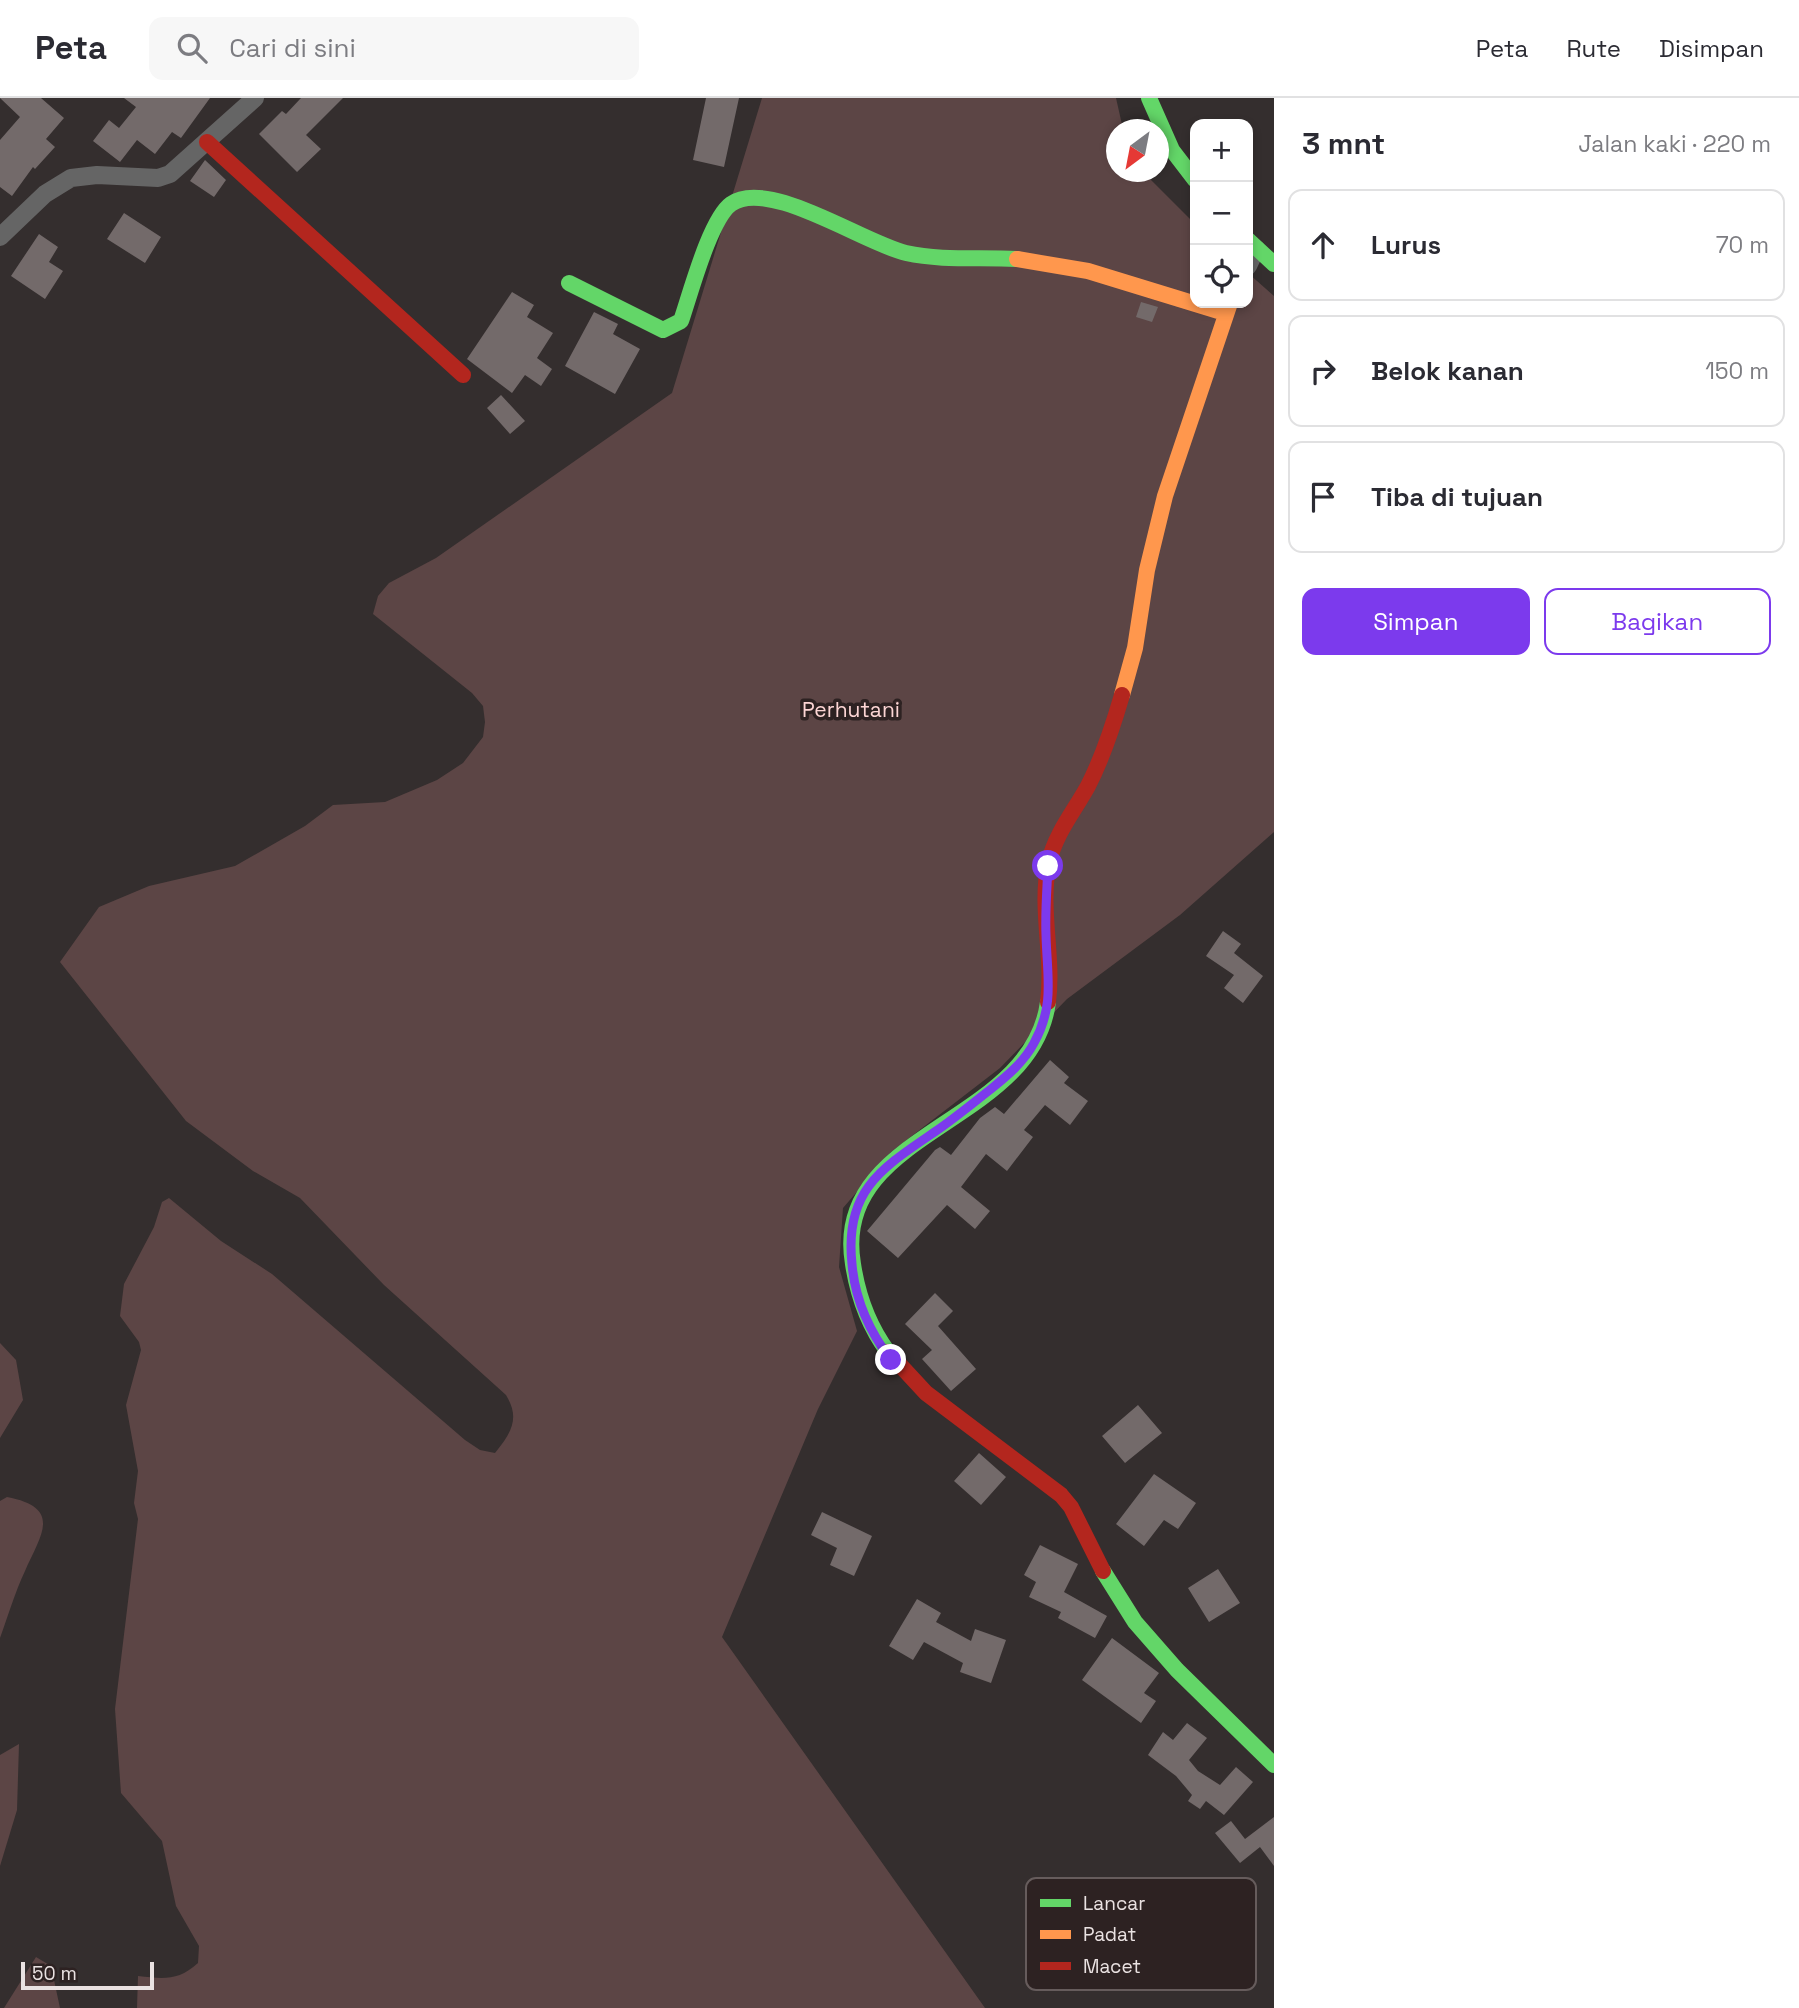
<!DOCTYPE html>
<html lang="id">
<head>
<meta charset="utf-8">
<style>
  body { margin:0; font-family:"Space Grotesk",sans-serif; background:#f7f7f7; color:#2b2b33 }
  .controls { position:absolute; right:21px; top:21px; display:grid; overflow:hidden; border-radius:14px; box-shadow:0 4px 10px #0003 }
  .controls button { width:63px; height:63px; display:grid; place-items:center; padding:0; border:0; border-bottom:2px solid #e1e1e2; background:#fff; color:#2b2b33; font:35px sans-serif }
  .compass { position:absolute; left:1106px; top:21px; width:63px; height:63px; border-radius:50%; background:#fff; box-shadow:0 4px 10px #0003; rotate:212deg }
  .scale { position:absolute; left:21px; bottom:18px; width:133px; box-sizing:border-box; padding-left:7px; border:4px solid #eae2e2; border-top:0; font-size:19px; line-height:24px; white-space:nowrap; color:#eae2e2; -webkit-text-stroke:5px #2d2222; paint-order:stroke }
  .stop { position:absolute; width:21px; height:21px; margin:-16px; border:5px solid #7c3aed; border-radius:50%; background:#fff }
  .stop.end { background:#7c3aed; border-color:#fff; box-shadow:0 2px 7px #0008 }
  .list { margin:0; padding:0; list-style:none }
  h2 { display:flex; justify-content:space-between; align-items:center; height:91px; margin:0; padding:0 28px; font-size:30px }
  h2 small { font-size:23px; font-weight:400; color:#7c7c81 }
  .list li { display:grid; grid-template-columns:46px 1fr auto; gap:21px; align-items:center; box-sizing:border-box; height:112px; margin:0 14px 14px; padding:0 14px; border:2px solid #e1e1e2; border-radius:14px }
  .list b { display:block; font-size:26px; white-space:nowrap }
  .list em { font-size:23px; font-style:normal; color:#7c7c81 }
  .actions { display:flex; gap:14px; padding:21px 28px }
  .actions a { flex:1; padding:16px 0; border:2px solid #7c3aed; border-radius:14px; text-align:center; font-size:24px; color:#7c3aed }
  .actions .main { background:#7c3aed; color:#fff }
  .icon { flex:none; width:38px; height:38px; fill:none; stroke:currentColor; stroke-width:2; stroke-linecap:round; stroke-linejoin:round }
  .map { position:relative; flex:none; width:1274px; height:1910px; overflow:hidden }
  header { display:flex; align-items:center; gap:42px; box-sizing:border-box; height:98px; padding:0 35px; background:#fff; border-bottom:2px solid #e1e1e2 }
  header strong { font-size:33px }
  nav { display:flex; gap:38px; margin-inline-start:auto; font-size:24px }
  .search { width:490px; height:63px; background:#f7f7f7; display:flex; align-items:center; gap:18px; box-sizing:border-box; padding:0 24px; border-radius:14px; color:#7c7c81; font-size:26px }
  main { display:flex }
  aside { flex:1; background:#fff }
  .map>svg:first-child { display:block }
  .green { fill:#5c4545 }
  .building { fill:#736a6a }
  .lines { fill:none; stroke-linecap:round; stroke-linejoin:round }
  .street { stroke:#656565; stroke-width:18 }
  .fast { stroke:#63d668; stroke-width:16 }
  .slow { stroke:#ff974d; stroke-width:16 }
  .jam { stroke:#b3261e; stroke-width:16 }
  .route { stroke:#7c3aed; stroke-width:9 }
  .labels { text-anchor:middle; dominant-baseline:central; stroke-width:7; stroke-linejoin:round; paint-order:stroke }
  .park-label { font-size:21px; fill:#fcd5d4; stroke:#2d2222 }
  .key { fill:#2d2222; stroke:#665c5c; stroke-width:2 }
  .key-label { font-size:19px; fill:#eae2e2 }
</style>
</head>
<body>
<header>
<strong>Peta</strong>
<div class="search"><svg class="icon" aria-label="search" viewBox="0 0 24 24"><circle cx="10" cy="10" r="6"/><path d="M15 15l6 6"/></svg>Cari di sini</div>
<nav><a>Peta</a><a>Rute</a><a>Disimpan</a></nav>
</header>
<main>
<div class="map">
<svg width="1274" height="1910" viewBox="0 0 1274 1910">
  <rect width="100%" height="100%" fill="#342e2e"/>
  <path class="green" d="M762,0H1116L1123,31L1116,32V74H1143L1195,126V205H1248V175L1274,198V734L1180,817L1067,901L1000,970L891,1054L843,1110L839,1169L857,1233L818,1311L722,1539L985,1910H137L138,1878C164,1881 178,1883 198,1865L199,1848L176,1808L162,1743L121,1695L115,1611L138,1421L134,1405L138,1373L126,1307L141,1252L139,1244L120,1218L124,1186L154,1129L162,1104L169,1100L221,1143L272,1176L465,1342L480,1352L495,1355C512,1334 520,1320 506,1297L384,1187L300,1100L253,1073L186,1023L60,864L99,809L149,788L235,768L305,728L333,707L385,704L437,682L463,665L483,639L485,624L483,608L472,595L373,516L378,498L389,485L436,460L672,295Z
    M0,1245L16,1262L23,1302L0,1340Z
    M7,1399C64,1410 40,1438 25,1473C15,1494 8,1518 0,1540V1403Z
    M19,1646L17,1712L0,1768V1657Z
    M36,1859L51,1868L60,1910H4Z"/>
  <path class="building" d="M0,0H41L64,20L46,41L55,49L35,71L33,69L12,98L0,89V42L20,19Z
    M124,0H210L181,40L172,34L155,56L137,42L120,64L93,43L109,22L119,30L136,9Z
    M301,0H343L306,37L321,51L297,74L259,36L282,13L286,16Z
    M706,0H739L724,69L693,62Z
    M205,62L226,82L214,99L190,83Z
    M124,115L161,139L145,165L107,141Z
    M39,136L58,149L49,164L63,173L45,201L11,178Z
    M512,194L534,207L527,219L553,235L537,260L552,271L541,288L525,277L512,295L467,261Z
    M1141,204L1158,209L1152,224L1136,219Z
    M594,214L618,226L613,236L640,251L615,296L565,268Z
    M501,297L525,323L510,336L487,310Z
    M1223,833L1241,846L1234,855L1263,878L1243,905L1224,890L1234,877L1206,858Z
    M1050,962L1069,979L1064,985L1088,1003L1070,1027L1045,1007L1024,1032L1033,1039L1007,1073L986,1056L961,1089L990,1113L975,1131L947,1107L898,1160L867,1133L935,1052L940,1049L951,1057L980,1020L995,1009L1004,1016Z
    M935,1195L953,1213L938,1228L976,1271L951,1293L922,1261L932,1252L905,1226Z
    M1138,1307L1162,1335L1125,1365L1102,1338Z
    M979,1355L1006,1379L981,1407L954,1383Z
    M1154,1376L1196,1405L1178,1431L1164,1422L1144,1448L1116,1426Z
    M822,1414L872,1438L854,1478L830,1467L837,1450L811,1437Z
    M1040,1447L1078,1466L1064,1494L1107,1518L1095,1540L1058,1520L1061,1514L1029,1499L1036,1484L1024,1477Z
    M1218,1471L1240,1505L1209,1524L1188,1490Z
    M917,1501L941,1515L936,1524L971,1543L975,1531L1006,1542L991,1585L960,1574L963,1565L924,1544L913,1562L889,1548Z
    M1112,1540L1159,1575L1144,1595L1156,1603L1141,1625L1082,1582Z
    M1187,1625L1207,1640L1189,1662L1198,1673L1220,1687L1236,1669L1253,1684L1224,1717L1206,1703L1200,1711L1188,1703L1192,1697L1176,1678L1148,1657L1163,1634L1173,1642Z
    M1274,1719V1768L1260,1749L1240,1765L1215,1735L1231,1723L1245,1741Z"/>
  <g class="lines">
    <path class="street" d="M0,139L45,96L71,80L97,77L158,80L170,76L255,0
      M1248,168L1256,151"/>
    <path class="fast" d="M1149,0L1172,52L1195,82
      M1248,142L1274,166
      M569,185L663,232L681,223C690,197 710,121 731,106C768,79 865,146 906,155C942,163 980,159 1017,161
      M888,1254C868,1227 858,1199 853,1166C830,1032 1032,1028 1048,904
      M1103,1473L1135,1524L1177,1572L1274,1667"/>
    <path class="slow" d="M1017,161L1088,173L1225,215
      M1122,597L1135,550L1147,472L1165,398L1230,205"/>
    <path class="jam" d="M207,44L463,277
      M1048,904C1054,858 1039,810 1049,764C1055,736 1075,712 1088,688C1103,659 1113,628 1122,597
      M888,1254L926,1295L1061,1397L1071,1409L1103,1473"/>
  </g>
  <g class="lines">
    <path class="route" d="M891,1262C869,1233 855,1202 852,1166C844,1092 882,1070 936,1033C955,1020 973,1005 991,991C1007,978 1024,964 1034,945C1055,907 1047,878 1046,837C1045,814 1047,791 1048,768"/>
  </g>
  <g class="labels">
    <g class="park-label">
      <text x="851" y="611">Perhutani</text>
    </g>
  </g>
  <rect x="1026" y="1780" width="230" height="112" rx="10" class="key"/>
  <rect x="1040" y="1801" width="31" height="8" fill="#63d668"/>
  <rect x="1040" y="1832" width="31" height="9" fill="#ff974d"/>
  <rect x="1040" y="1864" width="31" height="8" fill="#b3261e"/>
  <g class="key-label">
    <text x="1083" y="1812">Lancar</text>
    <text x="1083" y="1843">Padat</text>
    <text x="1083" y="1875">Macet</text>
  </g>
</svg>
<div class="controls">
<button>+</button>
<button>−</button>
<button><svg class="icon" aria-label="locate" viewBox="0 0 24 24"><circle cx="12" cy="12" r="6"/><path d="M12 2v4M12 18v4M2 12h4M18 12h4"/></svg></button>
</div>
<svg class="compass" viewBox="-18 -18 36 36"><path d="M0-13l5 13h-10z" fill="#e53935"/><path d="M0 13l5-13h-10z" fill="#7c7c81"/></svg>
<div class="scale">50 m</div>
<div class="stop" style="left:1048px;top:768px"></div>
<div class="stop end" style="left:891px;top:1262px"></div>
</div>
<aside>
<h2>3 mnt<small>Jalan kaki · 220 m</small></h2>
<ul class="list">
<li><svg class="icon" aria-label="ahead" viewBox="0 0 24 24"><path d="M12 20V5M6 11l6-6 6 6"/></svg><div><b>Lurus</b></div><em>70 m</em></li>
<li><svg class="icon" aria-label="right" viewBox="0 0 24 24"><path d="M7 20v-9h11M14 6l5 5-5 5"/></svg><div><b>Belok kanan</b></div><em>150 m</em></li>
<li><svg class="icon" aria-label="arrive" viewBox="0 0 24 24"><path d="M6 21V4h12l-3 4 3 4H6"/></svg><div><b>Tiba di tujuan</b></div></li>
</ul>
<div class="actions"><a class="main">Simpan</a><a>Bagikan</a></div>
</aside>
</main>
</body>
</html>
